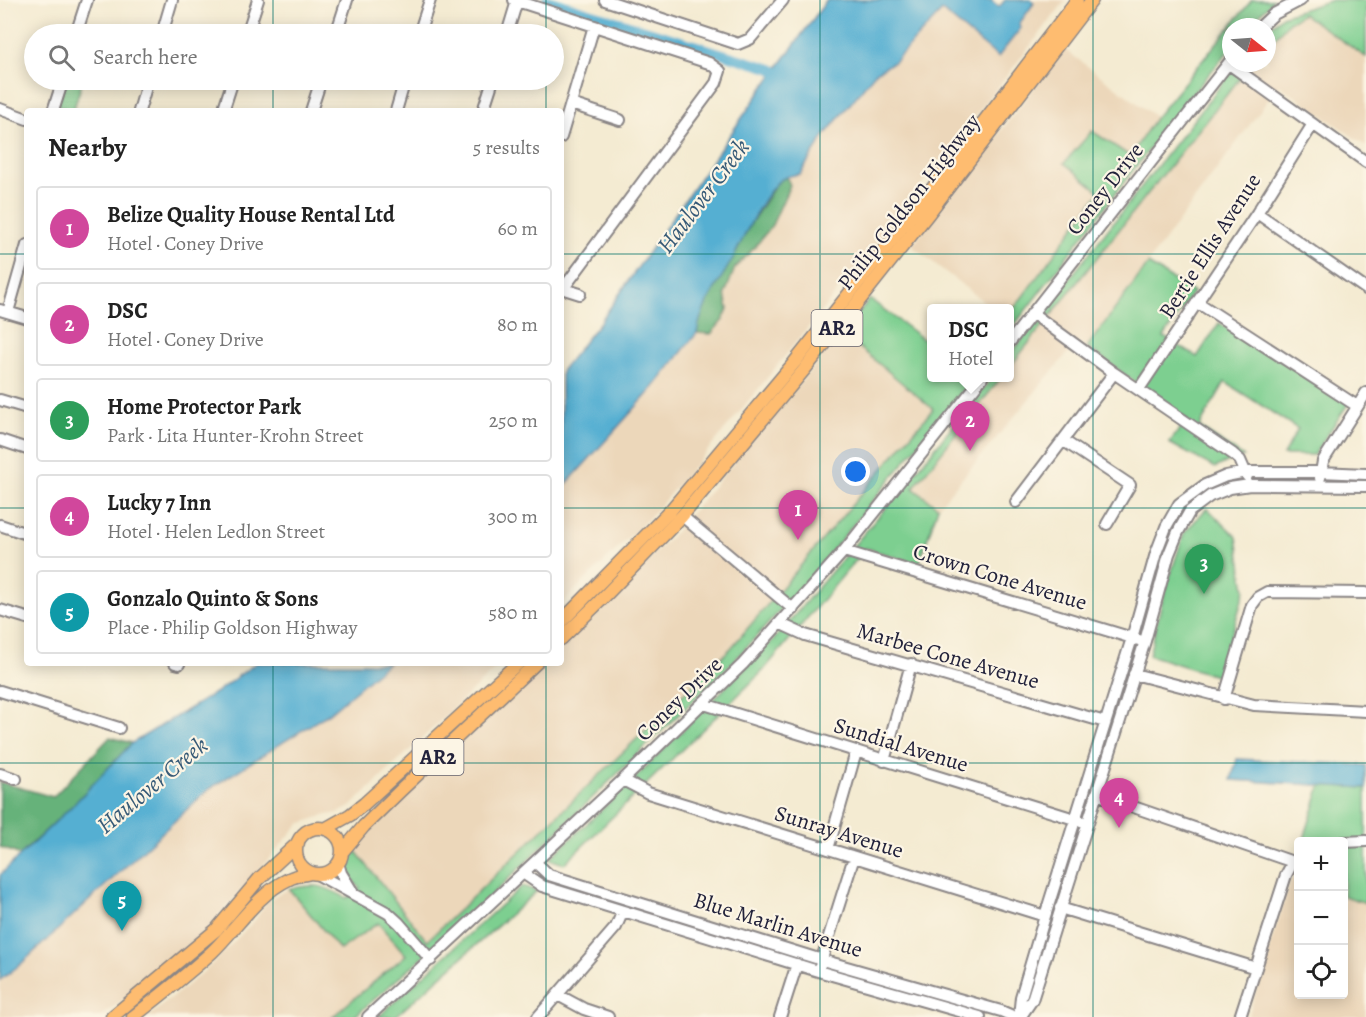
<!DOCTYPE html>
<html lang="en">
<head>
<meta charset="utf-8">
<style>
  body { margin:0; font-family:Alegreya,serif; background:#f6f6f6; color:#222 }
  .controls { position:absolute; right:18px; bottom:18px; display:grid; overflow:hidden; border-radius:6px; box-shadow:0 3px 15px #0003 }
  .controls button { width:54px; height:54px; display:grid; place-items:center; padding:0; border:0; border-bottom:2px solid #e0e0e0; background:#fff; color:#222; font:30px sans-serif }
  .compass { position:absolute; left:1222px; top:18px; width:54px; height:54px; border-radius:50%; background:#fff; box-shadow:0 3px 15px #0003; rotate:107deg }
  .you { position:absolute; left:856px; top:472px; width:21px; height:21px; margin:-15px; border:4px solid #fff; border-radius:50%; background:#1a73e8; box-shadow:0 0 0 9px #1a73e833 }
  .badge { display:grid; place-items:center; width:39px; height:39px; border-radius:50%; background:#2563eb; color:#fff; font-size:20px; font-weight:700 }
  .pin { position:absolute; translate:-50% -50px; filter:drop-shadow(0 2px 3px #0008) }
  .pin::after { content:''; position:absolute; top:32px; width:21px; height:18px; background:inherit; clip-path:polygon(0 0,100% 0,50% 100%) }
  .popup { position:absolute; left:927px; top:304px; width:87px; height:78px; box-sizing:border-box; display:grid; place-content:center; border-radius:6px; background:#fff; filter:drop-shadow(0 2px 4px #0005); font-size:20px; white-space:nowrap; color:#767676 }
  .popup b { font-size:22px; color:#222 }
  .popup::after { content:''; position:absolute; left:50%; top:100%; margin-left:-12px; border:12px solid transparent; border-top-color:#fff }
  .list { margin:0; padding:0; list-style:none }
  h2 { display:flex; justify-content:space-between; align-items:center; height:78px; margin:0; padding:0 24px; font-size:26px }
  h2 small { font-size:20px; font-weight:400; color:#767676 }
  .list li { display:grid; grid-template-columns:39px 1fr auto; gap:18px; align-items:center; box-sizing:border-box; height:84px; margin:0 12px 12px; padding:0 12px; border:2px solid #e0e0e0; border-radius:6px }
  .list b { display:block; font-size:22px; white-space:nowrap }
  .list p { margin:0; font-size:20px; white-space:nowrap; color:#767676 }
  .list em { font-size:20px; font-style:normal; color:#767676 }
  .icon { flex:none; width:33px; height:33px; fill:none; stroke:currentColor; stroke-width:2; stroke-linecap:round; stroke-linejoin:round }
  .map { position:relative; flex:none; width:1366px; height:1017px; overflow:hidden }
  .search { position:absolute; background:#fff; box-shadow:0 3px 15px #0003; left:24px; top:24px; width:540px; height:66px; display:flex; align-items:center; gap:15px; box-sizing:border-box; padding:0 21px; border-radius:33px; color:#767676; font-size:22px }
  .panel { position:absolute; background:#fff; box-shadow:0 3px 15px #0003; left:24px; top:108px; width:540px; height:558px; border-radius:6px }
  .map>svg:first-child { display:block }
  .built { fill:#ecd7ba }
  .green { fill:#7dcf90; stroke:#507866; stroke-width:1.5 }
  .forest { fill:#66b27a; stroke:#446a5a; stroke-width:1.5 }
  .water { fill:#54afd2; stroke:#3b6886; stroke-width:1.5 }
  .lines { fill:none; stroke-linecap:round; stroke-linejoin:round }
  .canal { stroke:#54afd2; stroke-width:10 }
  .minor-casing { stroke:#8b8686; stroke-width:14 }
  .major-casing { stroke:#8b8686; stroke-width:15 }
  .minor { stroke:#fff; stroke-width:10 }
  .major { stroke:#febc70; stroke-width:12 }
  .grid { fill:none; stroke:#0f766e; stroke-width:1.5; stroke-opacity:0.55 }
  .labels { text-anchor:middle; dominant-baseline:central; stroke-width:4.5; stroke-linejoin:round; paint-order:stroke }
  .shield { fill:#fcf5e5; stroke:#63616e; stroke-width:1.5 }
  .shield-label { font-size:21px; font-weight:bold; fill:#22223b }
  .street-label { font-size:22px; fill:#22223b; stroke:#fcf5e5 }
  .water-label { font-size:24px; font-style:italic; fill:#365a77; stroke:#fcf5e5 }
</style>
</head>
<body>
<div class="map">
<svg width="1366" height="1017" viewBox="0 0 1366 1017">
  <rect width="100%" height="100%" fill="#fcf5e5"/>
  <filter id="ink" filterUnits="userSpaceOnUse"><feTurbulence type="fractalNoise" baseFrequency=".0167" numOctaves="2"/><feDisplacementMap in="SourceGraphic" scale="12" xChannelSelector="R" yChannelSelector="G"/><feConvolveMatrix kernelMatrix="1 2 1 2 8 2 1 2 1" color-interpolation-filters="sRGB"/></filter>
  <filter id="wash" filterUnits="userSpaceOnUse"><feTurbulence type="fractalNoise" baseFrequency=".008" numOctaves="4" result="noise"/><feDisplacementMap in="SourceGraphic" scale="24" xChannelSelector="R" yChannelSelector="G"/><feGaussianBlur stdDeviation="1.35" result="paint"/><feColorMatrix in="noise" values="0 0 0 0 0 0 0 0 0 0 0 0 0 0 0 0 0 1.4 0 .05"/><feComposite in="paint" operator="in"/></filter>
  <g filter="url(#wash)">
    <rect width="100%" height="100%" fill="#f4ebd2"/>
    <path class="built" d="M1031,0H1066L862,261L720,436L652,515L561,604V490L654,387L697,333L711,334L728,309L725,294L735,268L755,247L772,225L790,186L786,176L800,173L825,136L877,72L894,62L942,11L1019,25L1033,3Z
      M1303,14L1366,57V146L1279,85L1086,347L1078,341L938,507L912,488L1001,378H1009V368L1251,65L1252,63H1267V47L1289,22Z
      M1064,49L1156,117L1130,157L1065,164L1100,191L1009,315V308H992L912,246Z
      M842,333L933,409L731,648L427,941L354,849L357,843L386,811L544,663H561V647L674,534Z
      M388,663H501L350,807L338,813L322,816L299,824L202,935L101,1017H0V980L21,964L209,789L328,714Z
      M1291,879L1298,881V994H1344V896L1366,903V1017H1248Z
      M289,889L340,950L378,923L406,956L332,1017H148L206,970L256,919L266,903L275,896Z"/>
    <path class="green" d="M1252,0H1273L1248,27H1231V48L1184,104L1009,332V315L1100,192L1064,163L1092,131L1130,156L1156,117Z
      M1332,0H1366V57L1303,14L1289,22L1267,47V30L1282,16Z
      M1238,63H1252L1009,368V356Z
      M65,80H83L73,111L57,106Z
      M1148,264L1193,292L1164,337L1197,357L1219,323L1350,401L1314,455H1283L1298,429L1225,382L1199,427L1244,457L1231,460L1215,468L1169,443L1187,420L1087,347Z
      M870,299L931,345V378H973L805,584L728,667L472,914L354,1017H332L406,955L378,923L340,950L289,889C317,883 322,885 347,898L360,888C347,877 345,864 354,849L427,941L731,648L933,409L842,333Z
      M992,378H1001L913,488L938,507L919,564L866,548L763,671L564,864L549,859L625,788L776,637L900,491Z
      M1207,508L1237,537L1245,590L1219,677L1149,655L1163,598L1184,533Z
      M1321,785L1366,788V903L1344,896V842H1303Z
      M522,886L537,891L395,1017H378Z"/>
    <path class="forest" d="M786,176L790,185L772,225L755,247L735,268L725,294L728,309L723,320L711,334L697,333L698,323L706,304L753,220L776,184Z
      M110,737L132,743L74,804L20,855L0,847V782L53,797Z"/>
    <path class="water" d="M827,0H991L999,7L1005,0H1031L1034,3L1019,24L1021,28L998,57L942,11L894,62L876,72L825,135L800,174C790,176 781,177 775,185C757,206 746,234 733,258C720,282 701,306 697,333L654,387L561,490V371L600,322L762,89Z
      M256,663H388L328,714L209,789L21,964L0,980V875L74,804L132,743L215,693Z
      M1237,759L1366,765V788L1231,780Z"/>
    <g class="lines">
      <path class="canal" d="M547,0L772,69L786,77"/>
    </g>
  </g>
  <g filter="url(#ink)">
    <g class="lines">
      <defs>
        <path id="minor" d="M514,0L709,63L720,71L716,83L563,289
          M605,0L738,44L750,39L783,0
          M1260,27L1274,14L1301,0
          M76,34L87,0
          M162,34L172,0
          M247,34L258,0
          M336,34L347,0
          M419,34L430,0
          M507,34L517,1
          M1229,64L1366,162
          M571,104L620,120
          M0,109L27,119
          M53,111L63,80
          M139,111L148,80
          M223,111L233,80
          M311,111L321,80
          M396,111L405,80
          M483,111L493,80
          M561,137L594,26
          M1257,213L1366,289
          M561,288L580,294
          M1197,302L1357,406
          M0,310L27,318
          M8,312L27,245
          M1032,313L1114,373L1233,454L1240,460L1247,476
          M1009,343L1231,60
          M1139,389L1257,213L1313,124
          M0,400L27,408
          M0,440L27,449
          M1064,441L1130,485L1107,524
          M1320,478L1323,461L1366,393
          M1016,502L1114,373
          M682,516L793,609
          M0,525L27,534
          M844,551L1139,640
          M0,610L27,618
          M781,624L805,635L1105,722
          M175,663L179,664
          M1134,674L1254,705L1366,711
          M0,691L119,728
          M1224,699L1252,605L1258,597L1267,592L1366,593
          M704,704L1081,821
          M884,761L911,664
          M0,774L16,779
          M623,780L648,793L1045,916
          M1096,794L1293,862L1298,861
          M1344,842L1366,841
          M828,849L856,752
          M535,862L549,875L822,960L1001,1011L1015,1017
          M338,863L341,873L352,891
          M523,873L542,886L818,971L980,1017
          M317,874L388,913L399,923L431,960
          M1060,908L1256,968
          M820,965L854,857
          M558,995L584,1009L608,1017
          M1021,1016L1032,1000L1145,641L1169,554L1178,532L1190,511L1210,496L1230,488L1250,485L1366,486
          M368,1017L623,780L743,664L844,551L982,378
          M538,1017L616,927L623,911
          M780,1017L797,964
          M1019,1017L1021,997L1045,916L1132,638L1156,553L1166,527L1179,504L1205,485L1226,476L1246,472H1320L1366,474
          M1240,1017L1286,875L1293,862"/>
        <path id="major" d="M561,622L670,511L794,363L919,206L1077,0
          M561,639L599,602L682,516L804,370L928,214L1092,0
          M296 851a23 23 0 1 1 46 0a23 23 0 1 1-46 0Z
          M325,829L350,815L364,804L518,663
          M342,852L364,826L401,790L536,663
          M112,1017L216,930L259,879L298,843
          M133,1017C160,996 187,975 212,952C237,928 257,894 289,879C296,875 304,875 311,873"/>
      </defs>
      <use href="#minor" class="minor-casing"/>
      <use href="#major" class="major-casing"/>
      <use href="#minor" class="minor"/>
      <use href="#major" class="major"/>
    </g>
  </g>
  <path class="grid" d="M273,0V34M546,0V34M820,0V1017M1093,0V1017M273,80V111M546,80V111M0,254H27M561,254H1366M0,508H27M561,508H1366M273,663V1017M546,663V1017M0,763H1366"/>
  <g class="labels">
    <g class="shield">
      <rect x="811.5" y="310" width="51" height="36" rx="4.5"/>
      <rect x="412.5" y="739" width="51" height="36" rx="4.5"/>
    </g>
    <g class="shield-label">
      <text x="837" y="328">AR2</text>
      <text x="438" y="757">AR2</text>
    </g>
    <g class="street-label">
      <text transform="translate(1105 189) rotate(-52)">Coney Drive</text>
      <text transform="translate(909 202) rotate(-52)">Philip Goldson Highway</text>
      <text transform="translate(1210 246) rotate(-57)">Bertie Ellis Avenue</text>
      <text transform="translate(1000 577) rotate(17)">Crown Cone Avenue</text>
      <text transform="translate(948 656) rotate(16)">Marbee Cone Avenue</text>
      <text transform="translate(679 699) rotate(-44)">Coney Drive</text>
      <text transform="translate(901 745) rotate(17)">Sundial Avenue</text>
      <text transform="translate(839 832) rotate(17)">Sunray Avenue</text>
      <text transform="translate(778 925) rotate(17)">Blue Marlin Avenue</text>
    </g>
    <g class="water-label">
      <text transform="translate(703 196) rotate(-53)">Haulover Creek</text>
      <text transform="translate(152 785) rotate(-40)">Haulover Creek</text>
    </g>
  </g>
</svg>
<div class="controls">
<button>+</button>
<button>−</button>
<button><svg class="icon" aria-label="locate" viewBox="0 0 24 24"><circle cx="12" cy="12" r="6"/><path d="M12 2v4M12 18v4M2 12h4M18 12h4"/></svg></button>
</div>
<svg class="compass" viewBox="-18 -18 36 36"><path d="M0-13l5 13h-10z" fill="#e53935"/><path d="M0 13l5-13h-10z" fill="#767676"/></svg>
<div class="you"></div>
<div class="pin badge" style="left:798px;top:540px;background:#d1479c">1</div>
<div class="pin badge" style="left:970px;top:451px;background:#d1479c">2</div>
<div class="popup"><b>DSC</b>Hotel</div>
<div class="pin badge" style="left:1204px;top:594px;background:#2e9e5b">3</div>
<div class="pin badge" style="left:1119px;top:828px;background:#d1479c">4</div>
<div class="pin badge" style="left:122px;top:931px;background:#0f9aa8">5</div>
<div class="search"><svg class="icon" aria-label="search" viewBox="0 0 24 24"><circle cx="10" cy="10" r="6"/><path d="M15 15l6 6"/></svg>Search here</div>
<section class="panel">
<h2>Nearby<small>5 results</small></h2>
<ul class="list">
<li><span class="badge" style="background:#d1479c">1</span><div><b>Belize Quality House Rental Ltd</b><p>Hotel · Coney Drive</p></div><em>60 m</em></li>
<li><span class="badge" style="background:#d1479c">2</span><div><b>DSC</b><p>Hotel · Coney Drive</p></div><em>80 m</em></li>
<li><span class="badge" style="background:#2e9e5b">3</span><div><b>Home Protector Park</b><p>Park · Lita Hunter-Krohn Street</p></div><em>250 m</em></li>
<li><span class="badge" style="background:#d1479c">4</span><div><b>Lucky 7 Inn</b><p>Hotel · Helen Ledlon Street</p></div><em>300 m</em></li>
<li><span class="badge" style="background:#0f9aa8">5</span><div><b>Gonzalo Quinto &amp; Sons</b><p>Place · Philip Goldson Highway</p></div><em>580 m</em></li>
</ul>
</section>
</div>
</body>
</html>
